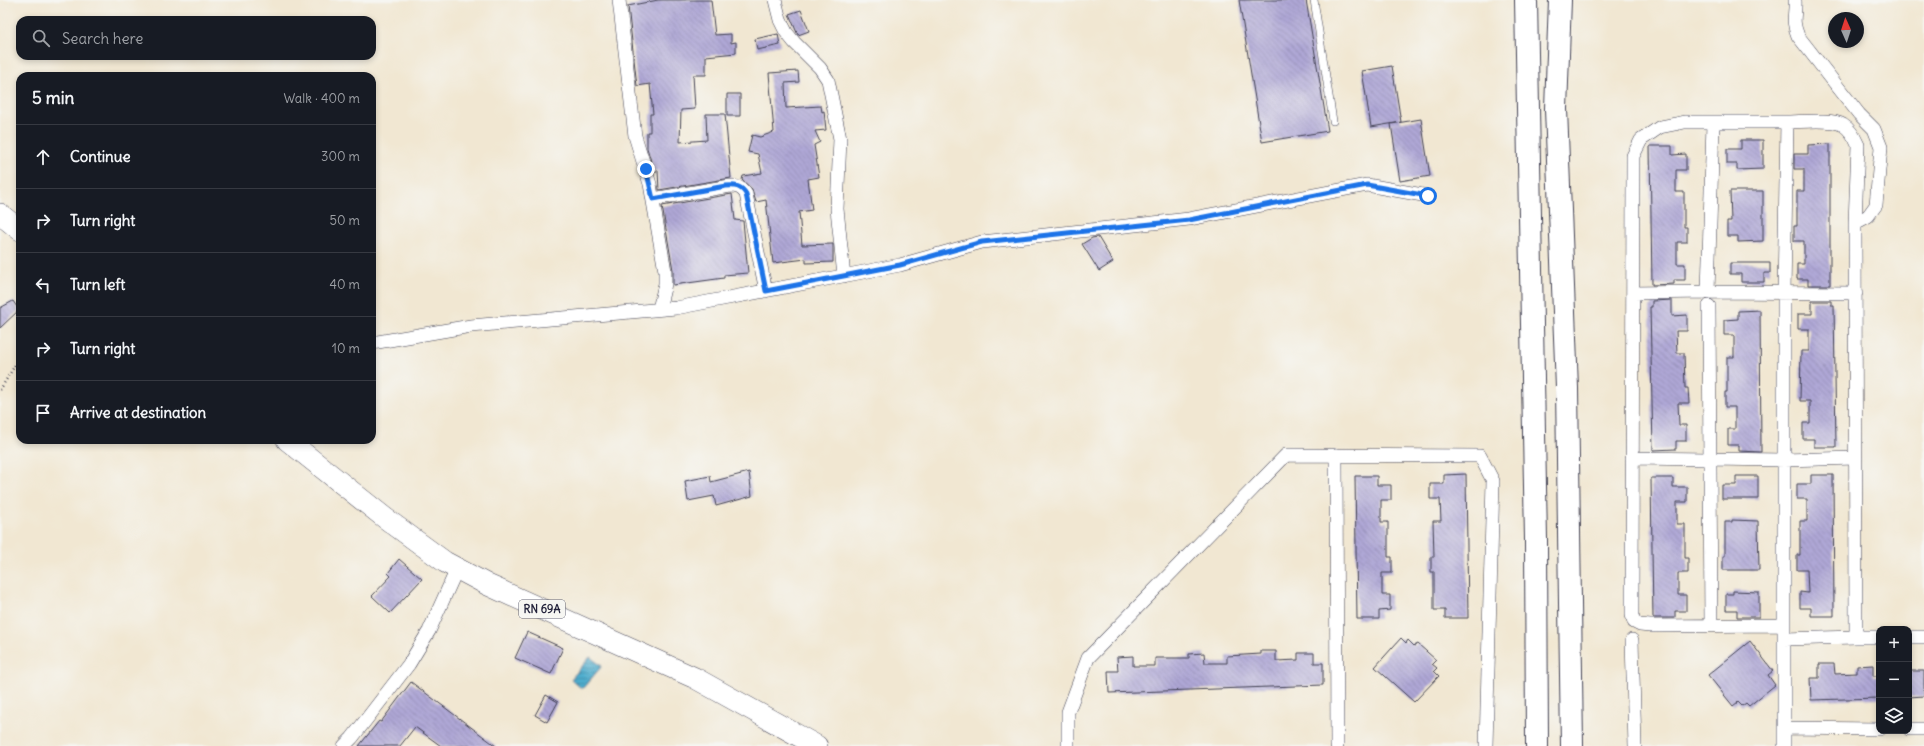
<!DOCTYPE html>
<html lang="en">
<head>
<meta charset="utf-8">
<style>
  body { margin:0; font-family:Delius,sans-serif; background:#20242c; color:#f1f3f6 }
  .controls { position:absolute; right:12px; bottom:12px; display:grid; overflow:hidden; border-radius:8px; box-shadow:0 2px 6px #0003 }
  .controls button { width:36px; height:36px; display:grid; place-items:center; padding:0; border:0; border-bottom:1px solid #363941; background:#171b24; color:#f1f3f6; font:20px sans-serif }
  .compass { position:absolute; left:1828px; top:12px; width:36px; height:36px; border-radius:50%; background:#171b24; box-shadow:0 2px 6px #0003; rotate:357deg }
  .stop { position:absolute; width:12px; height:12px; margin:-9px; border:3px solid #1a73e8; border-radius:50%; background:#fff }
  .stop.end { background:#1a73e8; border-color:#fff; box-shadow:0 1px 4px #0008 }
  .list { margin:0; padding:0; list-style:none }
  h2 { display:flex; justify-content:space-between; align-items:center; height:52px; margin:0; padding:0 16px; font-size:17px }
  h2 small { font-size:13px; font-weight:400; color:#9ea1a6 }
  .list li { display:grid; grid-template-columns:26px 1fr auto; gap:12px; align-items:center; box-sizing:border-box; height:64px; padding:0 16px; border-top:1px solid #363941 }
  .list b { display:block; font-size:15px; white-space:nowrap }
  .list em { font-size:13px; font-style:normal; color:#9ea1a6 }
  .icon { flex:none; width:22px; height:22px; fill:none; stroke:currentColor; stroke-width:2; stroke-linecap:round; stroke-linejoin:round }
  .map { position:relative; flex:none; width:1924px; height:746px; overflow:hidden }
  .search { position:absolute; background:#171b24; box-shadow:0 2px 6px #0003; left:16px; top:16px; width:360px; height:44px; display:flex; align-items:center; gap:10px; box-sizing:border-box; padding:0 14px; border-radius:12px; color:#9ea1a6; font-size:15px }
  .panel { position:absolute; background:#171b24; box-shadow:0 2px 6px #0003; left:16px; top:72px; width:360px; height:372px; border-radius:12px }
  .map>svg:first-child { display:block }
  .water { fill:url(#water-rules); stroke:#396884 }
  .building { fill:url(#building-back-hatch) }
  .lines { fill:none; stroke-linecap:round; stroke-linejoin:round }
  .service-casing { stroke:#414052; stroke-width:8 }
  .minor-casing { stroke:#414052; stroke-width:14 }
  .primary-casing { stroke:#414052; stroke-width:22 }
  .motorway-casing { stroke:#414052; stroke-width:24 }
  .path { stroke:#414052; stroke-width:2.5; stroke-dasharray:1 3; stroke-linecap:butt }
  .service { stroke:#fff; stroke-width:7 }
  .minor { stroke:#fff; stroke-width:13 }
  .primary { stroke:#fff; stroke-width:21 }
  .motorway { stroke:#fff; stroke-width:22 }
  .route { stroke:#1a73e8; stroke-width:5 }
  .labels { text-anchor:middle; dominant-baseline:central; stroke-width:3; stroke-linejoin:round; paint-order:stroke }
  .shield { fill:#f6f6f2; stroke:#626272; stroke-width:1 }
  .shield-label { font-size:11px; font-weight:bold; fill:#22223b }
</style>
</head>
<body>
<div class="map">
<svg width="1924" height="746" viewBox="0 0 1924 746">
  <defs>
    <pattern id="water-rules" width="6" height="5" patternUnits="userSpaceOnUse"><rect width="6" height="5" fill="#50adce"/><path d="M0 2.5h6" fill="none" stroke="#428ca8"/></pattern>
    <pattern id="building-back-hatch" width="6" height="6" patternUnits="userSpaceOnUse"><rect width="6" height="6" fill="#afa7d6"/><path d="M-1 5l2 2M0 0l6 6M5-1l2 2" fill="none" stroke="#8e88af"/></pattern>
  </defs>
  <rect width="100%" height="100%" fill="#f6f6f2"/>
  <filter id="ink" filterUnits="userSpaceOnUse"><feTurbulence type="fractalNoise" baseFrequency=".025" numOctaves="2"/><feDisplacementMap in="SourceGraphic" scale="8" xChannelSelector="R" yChannelSelector="G"/><feConvolveMatrix kernelMatrix="1 2 1 2 8 2 1 2 1" color-interpolation-filters="sRGB"/></filter>
  <filter id="wash" filterUnits="userSpaceOnUse"><feTurbulence type="fractalNoise" baseFrequency=".012" numOctaves="4" result="noise"/><feDisplacementMap in="SourceGraphic" scale="16" xChannelSelector="R" yChannelSelector="G"/><feGaussianBlur stdDeviation="0.9" result="paint"/><feColorMatrix in="noise" values="0 0 0 0 0 0 0 0 0 0 0 0 0 0 0 0 0 1.4 0 .05"/><feComposite in="paint" operator="in"/></filter>
  <g filter="url(#wash)">
    <rect width="100%" height="100%" fill="#f1e7d2"/>
    <path class="water" d="M590,657L602,666L582,689L571,679Z"/>
    <g id="blocks">
      <path class="building" d="M658,0H711L715,35L731,34V43L736,42V53L706,56V75H693L695,109L681,110L680,142L707,140L706,114H725L731,178L659,190L658,171H654L647,148V132H650V114H653L650,84L637,86L628,6Z
        M1239,0H1306L1328,131L1262,142Z
        M801,10L809,31L798,35L789,14Z
        M778,34L780,45L757,50L755,39Z
        M1392,66L1401,122L1371,127L1362,71Z
        M798,71L799,82L785,83L786,108L821,106L822,112L824,111L826,130L815,131L820,142L814,145L819,177L808,179L812,210L799,212L802,245L833,244V262L806,263V259L773,263L766,200L756,202L752,189L742,180L743,176L762,173L758,154L748,152L752,135L760,137L774,132L769,73Z
        M727,94H740V116H727Z
        M1421,119L1430,176L1400,181L1391,124Z
        M1741,140H1763V169L1737,170V164H1727V149H1741Z
        M1830,144V285H1808V279H1797V264H1804V241H1794V226H1797V191H1804V169H1794V154H1808V145Z
        M1650,146H1672V155L1686,154V170H1676V192H1684V227H1687V242H1677V264H1685V280H1674V284L1652,285Z
        M1730,191H1763V241L1738,242V236H1727V221H1731Z
        M732,194L735,220L743,221L748,273L724,275V278L673,285V270L662,206Z
        M1098,237L1113,262L1099,271L1082,244L1092,238Z
        M1730,263H1770V273H1764V282H1741V274H1730Z
        M1672,300V316L1687,315V331H1676L1677,353H1684L1685,388H1688L1689,403H1678L1679,425H1686V441H1676V449L1653,450L1650,307H1652V301Z
        M13,301L19,310L0,328V308Z
        M1812,301H1831V305H1834L1836,447H1814V439H1803V423H1810V401H1800L1801,351H1809V329H1798V314H1812Z
        M1760,310L1761,452L1739,451V445H1728V429H1735V407H1725V392H1727V357H1734V335H1724V320L1738,319V311Z
        M749,472L752,496L716,506L714,496L688,501L685,481L710,476L711,482Z
        M1466,474L1468,618H1445V610H1434V572H1431V557H1434L1433,521H1441L1440,499H1430V484H1444V475Z
        M1811,475H1833L1834,616H1811V608H1800V592L1808,593L1807,570H1797V555H1800V521H1807V499H1797V484H1811Z
        M1355,476H1377V485H1391V500H1381V522H1388V557H1392V573H1382V595H1390V610L1379,611V619H1357Z
        M1736,476H1758V499H1722V485H1736Z
        M1651,478H1673V487H1687V502H1677V524H1685V558H1688V573H1678V595H1686V611H1675V618H1653Z
        M1732,520L1758,521L1759,570H1723V556H1725V522H1732Z
        M399,559L422,579L390,613L372,596L391,576L388,573Z
        M1733,591L1759,592V617H1737V610H1726V594H1733Z
        M527,632L563,648L551,674L515,658Z
        M1401,638L1406,643L1408,640L1414,646L1418,644L1436,660L1432,664L1437,668L1434,671L1439,676L1414,702L1375,667Z
        M1750,641L1773,671L1768,675L1775,685L1749,706L1746,703L1742,706L1738,702L1733,706L1708,675Z
        M1261,651H1276V661L1298,660V653H1314V663H1323V685L1109,693L1108,671H1118L1117,657L1133,656V666H1155V658H1189V654L1204,653L1205,663H1227V656L1261,654Z
        M1819,664H1834L1835,674L1857,673V666L1873,665V676H1879V698L1811,700L1810,678H1819Z
        M1909,671H1924V696L1909,697Z
        M411,682L496,746H441L415,727L400,746H359L379,721L381,722Z
        M546,695L558,702L547,722L535,715Z"/>
    </g>
  </g>
  <g filter="url(#ink)">
    <use href="#blocks" fill-opacity="0" stroke="#414052" stroke-width="1"/>
    <g class="lines">
      <defs>
        <path id="service" d="M1314,0L1333,121"/>
        <path id="minor" d="M619,0L635,136L650,184L665,271V284L659,309
          M775,0L780,20L786,32L794,42L820,68L828,80L840,139L837,209L844,276
          M1713,123L1708,292L1856,293
          M653,199L730,186C738,186 742,188 746,194L766,291
          M1633,293L1708,292
          M1709,306L1711,626
          M372,343L471,326L676,308L900,265L982,242L1189,219L1367,185L1428,196
          M1336,455L1337,746
          M1632,458L1784,460L1856,458
          M1784,625L1650,626L1640,625L1634,622L1632,615L1633,156L1641,140L1660,127L1685,122H1787
          M1856,637H1879
          M1909,637H1924
          M1784,639L1856,637L1855,223L1868,216L1876,205L1881,147L1874,129L1859,114L1798,36C1791,19 1796,16 1795,0
          M1632,640L1635,746
          M1784,728L1879,729
          M1909,729H1924
          M344,746L352,738L409,664L429,631L457,569
          M1068,746V712L1088,658L1286,455L1480,456L1493,481L1486,746
          M1784,746V292L1787,122C1801,122 1832,118 1843,125C1850,129 1855,138 1858,145L1855,223"/>
        <path id="primary" d="M0,214L20,230
          M287,440L385,518L445,562L488,585L695,678L817,746"/>
        <path id="motorway" d="M1526,0L1536,540L1537,746
          M1560,0L1556,109L1567,388L1572,746"/>
      </defs>
      <use href="#service" class="service-casing"/>
      <use href="#minor" class="minor-casing"/>
      <use href="#primary" class="primary-casing"/>
      <use href="#motorway" class="motorway-casing"/>
      <path class="path" d="M0,390L20,357"/>
      <use href="#service" class="service"/>
      <use href="#minor" class="minor"/>
      <use href="#primary" class="primary"/>
      <use href="#motorway" class="motorway"/>
    </g>
  </g>
  <g class="lines" filter="url(#ink)">
    <path class="route" d="M646,169L653,199L726,186C735,185 741,186 746,194L766,291L900,265L982,242L1189,220L1367,185L1428,196"/>
  </g>
  <g class="labels">
    <rect class="shield" x="519" y="600" width="46" height="18" rx="3"/>
    <g class="shield-label">
      <text x="542" y="609">RN 69A</text>
    </g>
  </g>
</svg>
<div class="controls">
<button>+</button>
<button>−</button>
<button><svg class="icon" aria-label="layers" viewBox="0 0 24 24"><path d="M12 4l9 5-9 5-9-5zM3 14l9 5 9-5"/></svg></button>
</div>
<svg class="compass" viewBox="-18 -18 36 36"><path d="M0-13l5 13h-10z" fill="#e53935"/><path d="M0 13l5-13h-10z" fill="#9ea1a6"/></svg>
<div class="stop" style="left:1428px;top:196px"></div>
<div class="stop end" style="left:646px;top:169px"></div>
<div class="search"><svg class="icon" aria-label="search" viewBox="0 0 24 24"><circle cx="10" cy="10" r="6"/><path d="M15 15l6 6"/></svg>Search here</div>
<section class="panel">
<h2>5 min<small>Walk · 400 m</small></h2>
<ul class="list">
<li><svg class="icon" aria-label="ahead" viewBox="0 0 24 24"><path d="M12 20V5M6 11l6-6 6 6"/></svg><div><b>Continue</b></div><em>300 m</em></li>
<li><svg class="icon" aria-label="right" viewBox="0 0 24 24"><path d="M7 20v-9h11M14 6l5 5-5 5"/></svg><div><b>Turn right</b></div><em>50 m</em></li>
<li><svg class="icon" aria-label="left" viewBox="0 0 24 24"><path d="M17 20v-9H6M10 6l-5 5 5 5"/></svg><div><b>Turn left</b></div><em>40 m</em></li>
<li><svg class="icon" aria-label="right" viewBox="0 0 24 24"><path d="M7 20v-9h11M14 6l5 5-5 5"/></svg><div><b>Turn right</b></div><em>10 m</em></li>
<li><svg class="icon" aria-label="arrive" viewBox="0 0 24 24"><path d="M6 21V4h12l-3 4 3 4H6"/></svg><div><b>Arrive at destination</b></div></li>
</ul>
</section>
</div>
</body>
</html>
